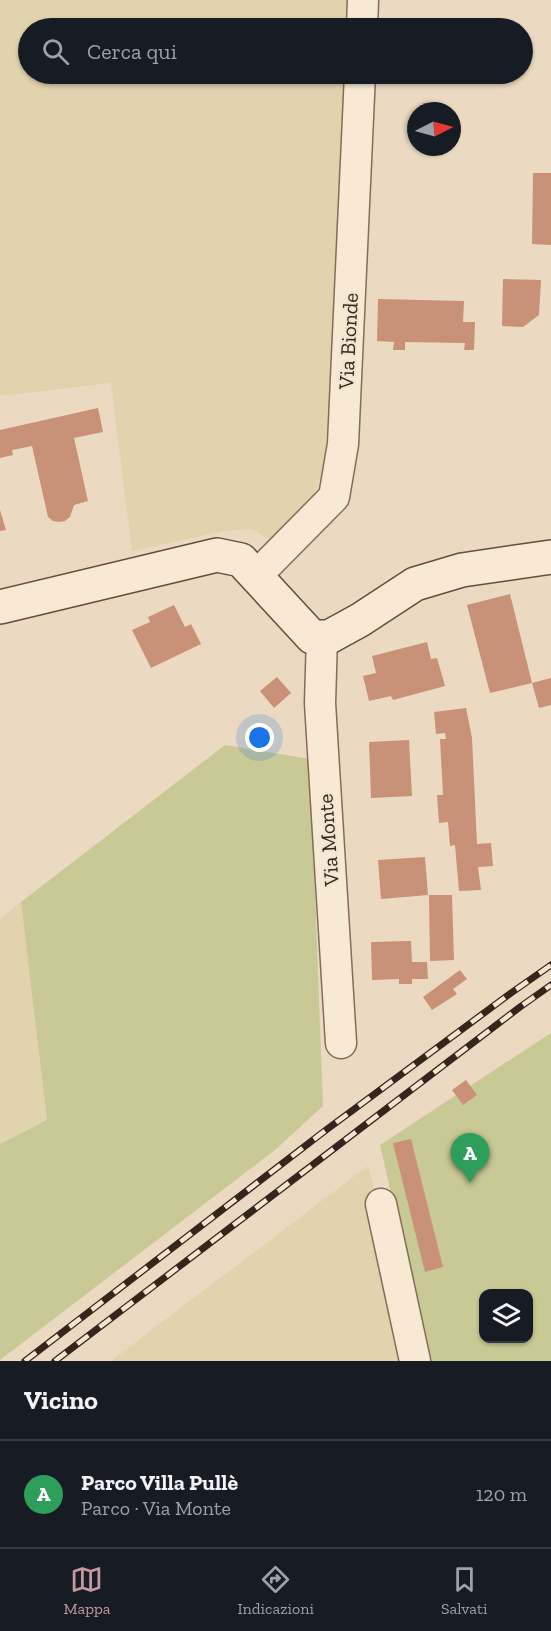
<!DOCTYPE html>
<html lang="it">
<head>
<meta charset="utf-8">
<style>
  body { margin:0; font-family:"Zilla Slab",serif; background:#20242c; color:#f1f3f6 }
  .controls { position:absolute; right:18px; bottom:18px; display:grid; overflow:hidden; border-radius:12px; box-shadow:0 2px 4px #0004 }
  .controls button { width:54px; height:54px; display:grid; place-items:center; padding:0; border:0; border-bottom:2px solid #363941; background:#171b24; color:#f1f3f6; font:30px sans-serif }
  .compass { position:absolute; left:407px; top:102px; width:54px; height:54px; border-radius:50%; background:#171b24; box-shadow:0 2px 4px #0004; rotate:84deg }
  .you { position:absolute; left:260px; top:738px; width:21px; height:21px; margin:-15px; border:4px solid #fff; border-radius:50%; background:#1a73e8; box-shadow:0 0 0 9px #1a73e833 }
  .badge { display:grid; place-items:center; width:39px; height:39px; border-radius:50%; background:#c599a0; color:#fff; font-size:20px; font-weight:700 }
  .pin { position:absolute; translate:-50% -50px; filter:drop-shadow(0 2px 3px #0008) }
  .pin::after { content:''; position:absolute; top:32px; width:21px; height:18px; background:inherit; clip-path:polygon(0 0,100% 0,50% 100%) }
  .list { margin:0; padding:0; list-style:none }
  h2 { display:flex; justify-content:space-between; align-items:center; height:78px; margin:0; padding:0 24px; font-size:26px }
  h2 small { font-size:20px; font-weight:400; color:#9ea1a6 }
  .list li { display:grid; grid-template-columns:39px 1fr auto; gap:18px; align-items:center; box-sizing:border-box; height:108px; padding:0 24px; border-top:2px solid #363941 }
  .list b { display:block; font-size:22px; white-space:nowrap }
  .list p { margin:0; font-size:20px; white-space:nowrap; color:#9ea1a6 }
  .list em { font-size:20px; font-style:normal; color:#9ea1a6 }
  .icon { flex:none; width:33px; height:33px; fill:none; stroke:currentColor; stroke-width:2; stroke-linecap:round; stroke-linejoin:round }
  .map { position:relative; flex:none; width:551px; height:1361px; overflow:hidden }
  .search { position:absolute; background:#171b24; box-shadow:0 2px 4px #0004; left:18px; right:18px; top:18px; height:66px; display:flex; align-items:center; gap:15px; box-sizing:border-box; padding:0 21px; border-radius:33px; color:#9ea1a6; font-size:22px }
  .sheet { height:186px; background:#171b24 }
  nav { display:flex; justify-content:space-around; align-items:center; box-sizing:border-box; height:84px; border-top:2px solid #363941; background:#171b24; font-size:16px; color:#9ea1a6 }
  nav a { display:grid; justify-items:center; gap:3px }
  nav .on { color:#c599a0 }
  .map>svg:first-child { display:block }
  .farmland { fill:#e0d3ae }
  .green { fill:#c8c995; fill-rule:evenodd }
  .building { fill:#c89178 }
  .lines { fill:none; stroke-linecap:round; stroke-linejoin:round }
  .street-casing { stroke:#846c59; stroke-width:33 }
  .secondary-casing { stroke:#654d3d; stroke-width:36 }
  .street { stroke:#f7e9d3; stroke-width:30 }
  .secondary { stroke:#f7e9d3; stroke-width:33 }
  .rail-casing { stroke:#34261d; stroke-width:7 }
  .rail { stroke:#f3e5d0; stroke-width:4.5; stroke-dasharray:14; stroke-linecap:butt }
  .labels { text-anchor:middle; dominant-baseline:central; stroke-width:4.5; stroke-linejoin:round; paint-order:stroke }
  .street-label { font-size:21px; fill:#34261d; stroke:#f3e5d0 }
</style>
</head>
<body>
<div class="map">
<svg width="551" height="1361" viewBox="0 0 551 1361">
  <rect width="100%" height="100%" fill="#ebdac1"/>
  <path class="farmland" d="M0,0H352L351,28H28V74H349L332,395L324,462L312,506L273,542L256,531L250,529L224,531L132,551L111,383L0,396Z
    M21,902L47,1120L0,1144V919Z
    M368,1166L419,1361H111L316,1205Z"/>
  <path class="green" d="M225,745L310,759L323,1106L275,1150L0,1360V1144L47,1120L21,902Z
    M551,1033V1361H429L380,1145ZM484,1294H528V1338H484Z"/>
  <path class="building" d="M533,173H551V245L532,244Z
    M503,279L541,280L539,315L523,327L502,326Z
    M378,299L464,301L463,322H475L474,350H464L465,343L405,342V350H393L394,342L377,341Z
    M98,408L103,432L74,438L88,501L74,505L70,517L65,521L59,522L53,521L48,517L32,446L12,450L13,455L0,458V430Z
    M0,510L6,530L0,531Z
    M510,594L532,683L490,693L467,605Z
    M174,605L185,627L191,624L201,644L151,668L132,630L150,622L148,617Z
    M427,642L431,659L437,658L445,686L393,700L391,696L369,701L363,676L376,673L372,656Z
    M277,677L291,693L274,708L260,691Z
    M551,678V705L539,708L532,683Z
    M466,708L472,738L477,844L491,843L493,866L478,867L481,890L459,891L455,845L450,846L448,822L439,823L437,795H443L440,739H446L445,733L436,734L434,712Z
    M409,740L412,796L371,798L369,742Z
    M425,857L428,895L381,899L378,860Z
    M429,895H452L454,960L430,961Z
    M411,941L412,962H427L428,979H412V984H399V979L372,980L371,942Z
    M460,970L467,979L453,989L457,994L432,1010L423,997Z
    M466,1080L477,1095L463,1105L452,1090Z
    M411,1139L443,1267L425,1272L393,1143Z"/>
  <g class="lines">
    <defs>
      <path id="street" d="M362,28L363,0
        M256,576L334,497L343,444L360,74
        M322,637L320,703L341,1043
        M381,1204L415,1361"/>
      <path id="secondary" d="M0,607L217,555L241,560L312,637H329L360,620L415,584L462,570L551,557"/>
    </defs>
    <use href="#street" class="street-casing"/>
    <use href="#secondary" class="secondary-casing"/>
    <use href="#street" class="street"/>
    <use href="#secondary" class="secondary"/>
    <defs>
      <path id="rail" d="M25,1361L326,1130L511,993L551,965
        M55,1361L520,1007L551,985"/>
    </defs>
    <use href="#rail" class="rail-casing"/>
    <use href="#rail" class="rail"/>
  </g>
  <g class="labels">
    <g class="street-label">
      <text transform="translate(348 341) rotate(-87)">Via Bionde</text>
      <text transform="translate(328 840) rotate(-94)">Via Monte</text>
    </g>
  </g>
</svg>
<div class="controls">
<button><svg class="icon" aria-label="layers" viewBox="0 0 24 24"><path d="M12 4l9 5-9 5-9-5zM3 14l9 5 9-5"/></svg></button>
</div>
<svg class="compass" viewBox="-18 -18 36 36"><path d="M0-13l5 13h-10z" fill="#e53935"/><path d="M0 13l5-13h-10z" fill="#9ea1a6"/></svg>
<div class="you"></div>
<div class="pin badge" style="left:470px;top:1183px;background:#2e9e5b">A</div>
<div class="search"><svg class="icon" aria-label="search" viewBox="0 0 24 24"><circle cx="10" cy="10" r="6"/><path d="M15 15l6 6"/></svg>Cerca qui</div>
</div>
<section class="sheet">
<h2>Vicino<small></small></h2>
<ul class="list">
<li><span class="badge" style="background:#2e9e5b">A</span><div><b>Parco Villa Pullè</b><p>Parco · Via Monte</p></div><em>120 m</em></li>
</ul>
</section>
<nav>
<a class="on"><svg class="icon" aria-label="map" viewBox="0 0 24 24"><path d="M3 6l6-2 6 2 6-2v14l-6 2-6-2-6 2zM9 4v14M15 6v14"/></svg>Mappa</a>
<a><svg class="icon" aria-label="directions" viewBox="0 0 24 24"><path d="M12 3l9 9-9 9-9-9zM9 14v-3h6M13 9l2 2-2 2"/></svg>Indicazioni</a>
<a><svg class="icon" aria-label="saved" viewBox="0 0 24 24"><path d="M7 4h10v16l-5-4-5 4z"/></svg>Salvati</a>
</nav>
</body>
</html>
